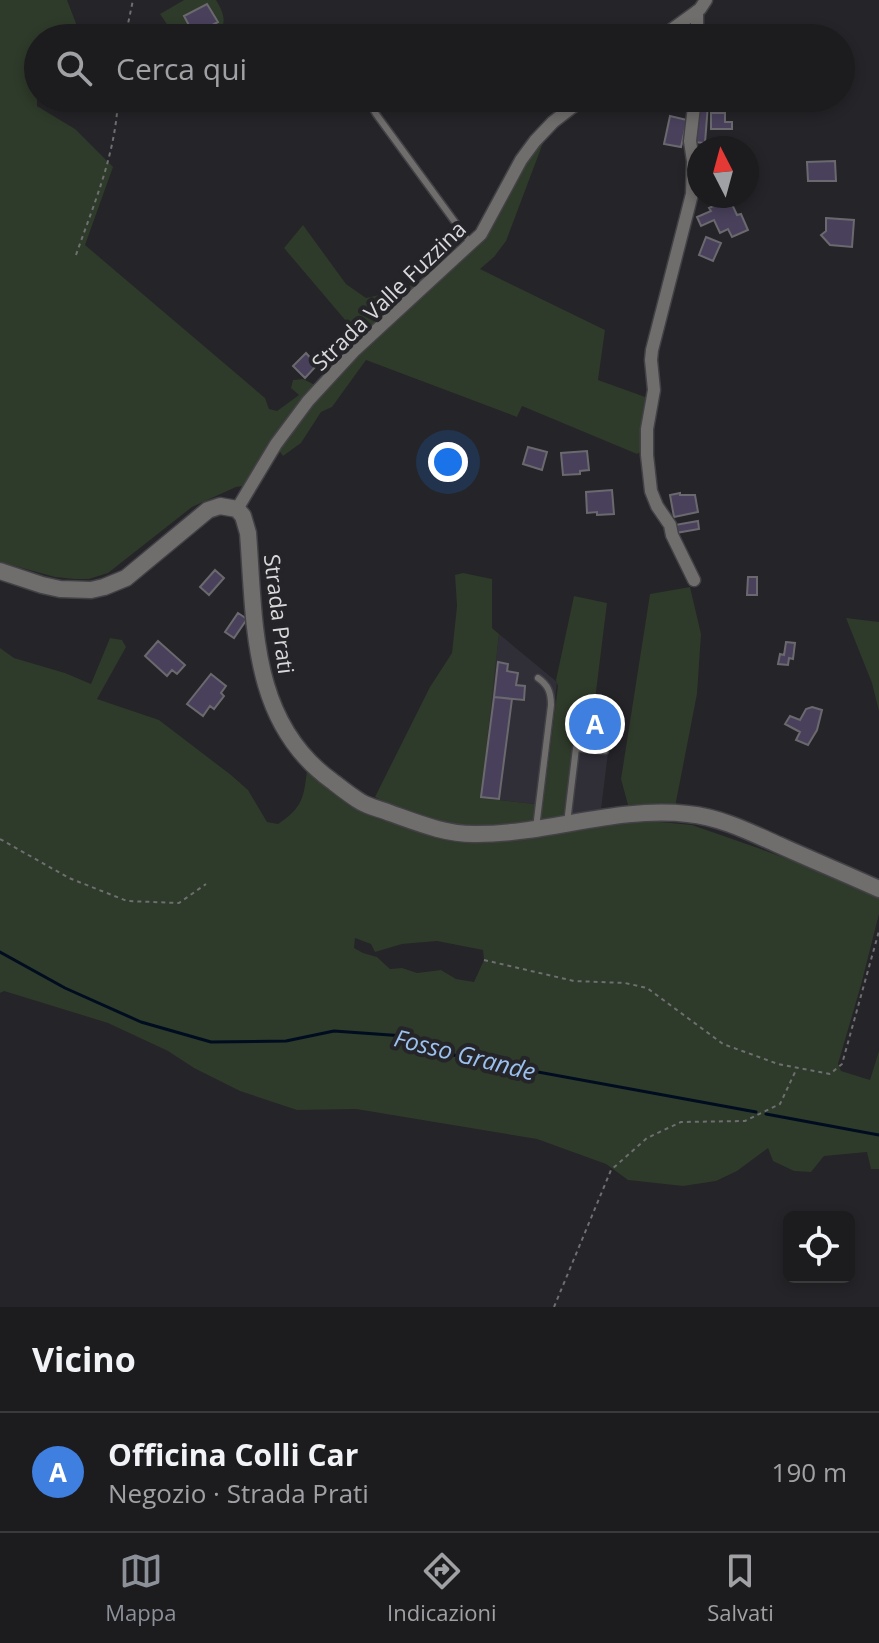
<!DOCTYPE html>
<html lang="it">
<head>
<meta charset="utf-8">
<style>
  body { margin:0; font-family:"Open Sans",sans-serif; background:#252427; color:#f1f3f6 }
  .controls { position:absolute; right:24px; bottom:24px; display:grid; overflow:hidden; border-radius:12px; box-shadow:0 4px 12px #0003 }
  .controls button { width:72px; height:72px; display:grid; place-items:center; padding:0; border:0; border-bottom:2px solid #3a393c; background:#1c1b1e; color:#f1f3f6; font:40px sans-serif }
  .compass { position:absolute; left:687px; top:136px; width:72px; height:72px; border-radius:50%; background:#1c1b1e; box-shadow:0 4px 12px #0003; rotate:354deg }
  .you { position:absolute; left:448px; top:462px; width:28px; height:28px; margin:-20px; border:6px solid #fff; border-radius:50%; background:#1a73e8; box-shadow:0 0 0 12px #1a73e833 }
  .badge { display:grid; place-items:center; width:52px; height:52px; border-radius:50%; background:#8c9099; color:#fff; font-size:26px; font-weight:700 }
  .pin { position:absolute; translate:-50% -50%; border:4px solid #fff; box-shadow:0 2px 8px #0006 }
  .list { margin:0; padding:0; list-style:none }
  h2 { display:flex; justify-content:space-between; align-items:center; height:104px; margin:0; padding:0 32px; font-size:34px }
  h2 small { font-size:26px; font-weight:400; color:#a0a1a4 }
  .list li { display:grid; grid-template-columns:52px 1fr auto; gap:24px; align-items:center; box-sizing:border-box; height:120px; padding:0 32px; border-top:2px solid #3a393c }
  .list b { display:block; font-size:30px; white-space:nowrap }
  .list p { margin:0; font-size:26px; white-space:nowrap; color:#a0a1a4 }
  .list em { font-size:26px; font-style:normal; color:#a0a1a4 }
  .icon { flex:none; width:44px; height:44px; fill:none; stroke:currentColor; stroke-width:2; stroke-linecap:round; stroke-linejoin:round }
  .map { position:relative; flex:none; width:879px; height:1307px; overflow:hidden }
  .search { position:absolute; background:#1c1b1e; box-shadow:0 4px 12px #0003; left:24px; right:24px; top:24px; height:88px; display:flex; align-items:center; gap:20px; box-sizing:border-box; padding:0 28px; border-radius:44px; color:#a0a1a4; font-size:30px }
  .sheet { height:224px; background:#1c1b1e }
  nav { display:flex; justify-content:space-around; align-items:center; box-sizing:border-box; height:112px; border-top:2px solid #3a393c; background:#1c1b1e; font-size:22px; color:#a0a1a4 }
  nav a { display:grid; justify-items:center; gap:4px }
  nav .on { color:#8c9099 }
  .map>svg:first-child { display:block }
  .built { fill:#302e37 }
  .green { fill:#2e3a2a; fill-rule:evenodd }
  .lines { fill:none; stroke-linecap:round; stroke-linejoin:round }
  .stream { stroke:#000c1f; stroke-width:3 }
  .building { fill:#49415c; stroke:#6b696e; stroke-width:2 }
  .service-casing { stroke:#424145; stroke-width:9 }
  .minor-casing { stroke:#424145; stroke-width:15 }
  .tertiary-casing { stroke:#424145; stroke-width:19 }
  .path { stroke:#6f6e71; stroke-width:2; stroke-dasharray:4 4; stroke-linecap:butt }
  .service { stroke:#706d6d; stroke-width:6 }
  .minor { stroke:#706d6d; stroke-width:12 }
  .tertiary { stroke:#706d6d; stroke-width:16 }
  .labels { text-anchor:middle; dominant-baseline:central; stroke-width:8; stroke-linejoin:round; paint-order:stroke }
  .street-label { font-size:22px; fill:#d9d8db; stroke:#252428 }
  .water-label { font-size:24px; font-style:italic; fill:#9bc2ef; stroke:#252428 }
</style>
</head>
<body>
<div class="map">
<svg width="879" height="1307" viewBox="0 0 879 1307">
  <rect width="100%" height="100%" fill="#252428"/>
  <path class="built" d="M499,634L557,682L543,805L480,798Z
    M578,698L614,703L601,810L564,817Z"/>
  <path class="green" d="M0,0H67L77,26L65,38H38L37,106L75,129L113,167L85,245L265,398L269,409L277,411L299,395L291,388L293,380L303,379L317,386L331,374L316,352L339,353L357,334L284,248L303,225L346,284L366,298L402,290L423,278L433,265L472,238L521,151L546,135L506,241L494,257L480,269L605,330L598,380L648,398L642,451L637,454L522,406L517,417L366,360L332,407L321,412L301,443L283,456L272,441L243,486L236,487L192,507L108,573L89,579H74L55,577L0,562Z
    M184,0H216C225,15 228,25 214,38C179,38 180,44 160,14Z
    M463,573L492,579V628L499,634L481,798L543,805L558,686L556,680L574,596L607,603L595,700L578,698L564,817C519,824 472,832 427,818C409,813 392,805 375,797L430,687L452,653L457,606L455,575Z
    M690,587L701,634L697,694L675,807L652,804L628,805L621,779L650,594Z
    M846,618L879,622V711L872,683Z
    M110,638L122,640L126,647L97,699L159,720L231,775L248,790L267,822L278,824C302,808 304,798 307,770L339,795L506,839H532L586,826L614,822L650,821L692,825L758,848L879,893V914L861,985L838,1064L841,1071L870,1080L879,1051V1169H871L867,1152L824,1156L811,1172L794,1171L773,1161L768,1148L737,1171L716,1181L683,1186L628,1180L606,1164L537,1139L356,1109L297,1110L240,1091L194,1068L168,1051L108,1023L4,991L0,993V648L14,658L65,673L91,684ZM355,938L371,944L375,952L402,944L437,941L483,950L484,960L474,982L456,979L441,970L417,973L402,968L390,969L377,957L363,953L354,948Z"/>
  <g class="lines">
    <path class="stream" d="M0,952L65,988L141,1022L211,1042L286,1041L334,1031L404,1036L462,1058L756,1112
      M766,1114L879,1135"/>
  </g>
  <path class="building" d="M207,4L218,22L194,35L184,16Z
    M696,103L708,104L705,143L693,142Z
    M711,113H725V122H732V129H711Z
    M670,116L687,120L681,147L664,144Z
    M835,161L836,181H808L807,162Z
    M722,202L724,205L731,202L737,215L741,214L748,230L732,237L728,229L720,233L714,220L701,226L697,217L711,211L709,208Z
    M826,218L854,220L852,247L830,245L821,235L826,231Z
    M706,237L721,243L713,261L699,255Z
    M306,353L317,365L305,378L293,366Z
    M528,447L547,452L542,470L523,464Z
    M587,451L589,470L580,471V474L563,475L561,453Z
    M612,490L614,514L597,515V512L587,513L586,492Z
    M680,493V495H695L698,512L674,517L670,495Z
    M698,521L699,529L676,533L675,525Z
    M215,570L224,578L209,595L200,587Z
    M748,577H757V595H747Z
    M238,613L247,619L234,638L225,632Z
    M158,641L185,665L177,674L172,670L167,676L145,656Z
    M786,642L795,643L793,659L789,658L788,665L778,664L780,654L784,655Z
    M498,662L508,664L507,671L518,673L516,685L525,686L524,700L494,697Z
    M211,674L226,686L221,693L224,696L214,709L210,706L203,716L187,704Z
    M494,697L512,699L499,799L481,797Z
    M812,707L822,710L817,730L808,745L796,740L800,732L785,724L790,716L800,720L806,709Z
    M584,708L610,711L607,738L581,735Z"/>
  <g class="lines">
    <defs>
      <path id="service" d="M372,98L371,105L376,114L471,244
        M567,823L576,748L605,751
        M536,828L551,705C551,692 548,685 538,678"/>
      <path id="minor" d="M697,11V38
        M660,38L700,9L706,0
        M237,509L276,444L308,401L355,350L481,234L521,160L535,141L553,122L584,98
        M694,580L672,535L670,525L657,506L651,491L647,455V429L654,390L651,360L652,350L692,194L693,161L690,141L695,98"/>
      <path id="tertiary" d="M0,571L42,585L60,589L91,590L104,587L126,578L208,510L220,506L237,509L243,516L248,533C255,623 250,722 332,781C341,788 351,796 361,802C370,807 380,809 390,813C418,823 447,835 477,834C548,834 616,806 688,814C720,817 750,832 779,845C812,860 846,874 879,889"/>
    </defs>
    <use href="#service" class="service-casing"/>
    <use href="#minor" class="minor-casing"/>
    <use href="#tertiary" class="tertiary-casing"/>
    <path class="path" d="M125,38L133,0
      M76,255C94,203 116,154 118,98
      M0,839L69,878L127,901L179,903L206,884
      M484,960L574,981L625,983L647,988L723,1044L778,1064L830,1074L842,1064L879,931
      M554,1307L611,1170L647,1138L681,1122L745,1121L780,1104L796,1070"/>
    <use href="#service" class="service"/>
    <use href="#minor" class="minor"/>
    <use href="#tertiary" class="tertiary"/>
  </g>
  <g class="labels">
    <g class="street-label">
      <text transform="translate(388 295) rotate(-44)">Strada Valle Fuzzina</text>
      <text transform="translate(280 614) rotate(83)">Strada Prati</text>
    </g>
    <g class="water-label">
      <text transform="translate(465 1054) rotate(14)">Fosso Grande</text>
    </g>
  </g>
</svg>
<div class="controls">
<button><svg class="icon" aria-label="locate" viewBox="0 0 24 24"><circle cx="12" cy="12" r="6"/><path d="M12 2v4M12 18v4M2 12h4M18 12h4"/></svg></button>
</div>
<svg class="compass" viewBox="-18 -18 36 36"><path d="M0-13l5 13h-10z" fill="#e53935"/><path d="M0 13l5-13h-10z" fill="#a0a1a4"/></svg>
<div class="you"></div>
<div class="pin badge" style="left:595px;top:724px;background:#3f7fe0">A</div>
<div class="search"><svg class="icon" aria-label="search" viewBox="0 0 24 24"><circle cx="10" cy="10" r="6"/><path d="M15 15l6 6"/></svg>Cerca qui</div>
</div>
<section class="sheet">
<h2>Vicino<small></small></h2>
<ul class="list">
<li><span class="badge" style="background:#3f7fe0">A</span><div><b>Officina Colli Car</b><p>Negozio · Strada Prati</p></div><em>190 m</em></li>
</ul>
</section>
<nav>
<a class="on"><svg class="icon" aria-label="map" viewBox="0 0 24 24"><path d="M3 6l6-2 6 2 6-2v14l-6 2-6-2-6 2zM9 4v14M15 6v14"/></svg>Mappa</a>
<a><svg class="icon" aria-label="directions" viewBox="0 0 24 24"><path d="M12 3l9 9-9 9-9-9zM9 14v-3h6M13 9l2 2-2 2"/></svg>Indicazioni</a>
<a><svg class="icon" aria-label="saved" viewBox="0 0 24 24"><path d="M7 4h10v16l-5-4-5 4z"/></svg>Salvati</a>
</nav>
</body>
</html>
